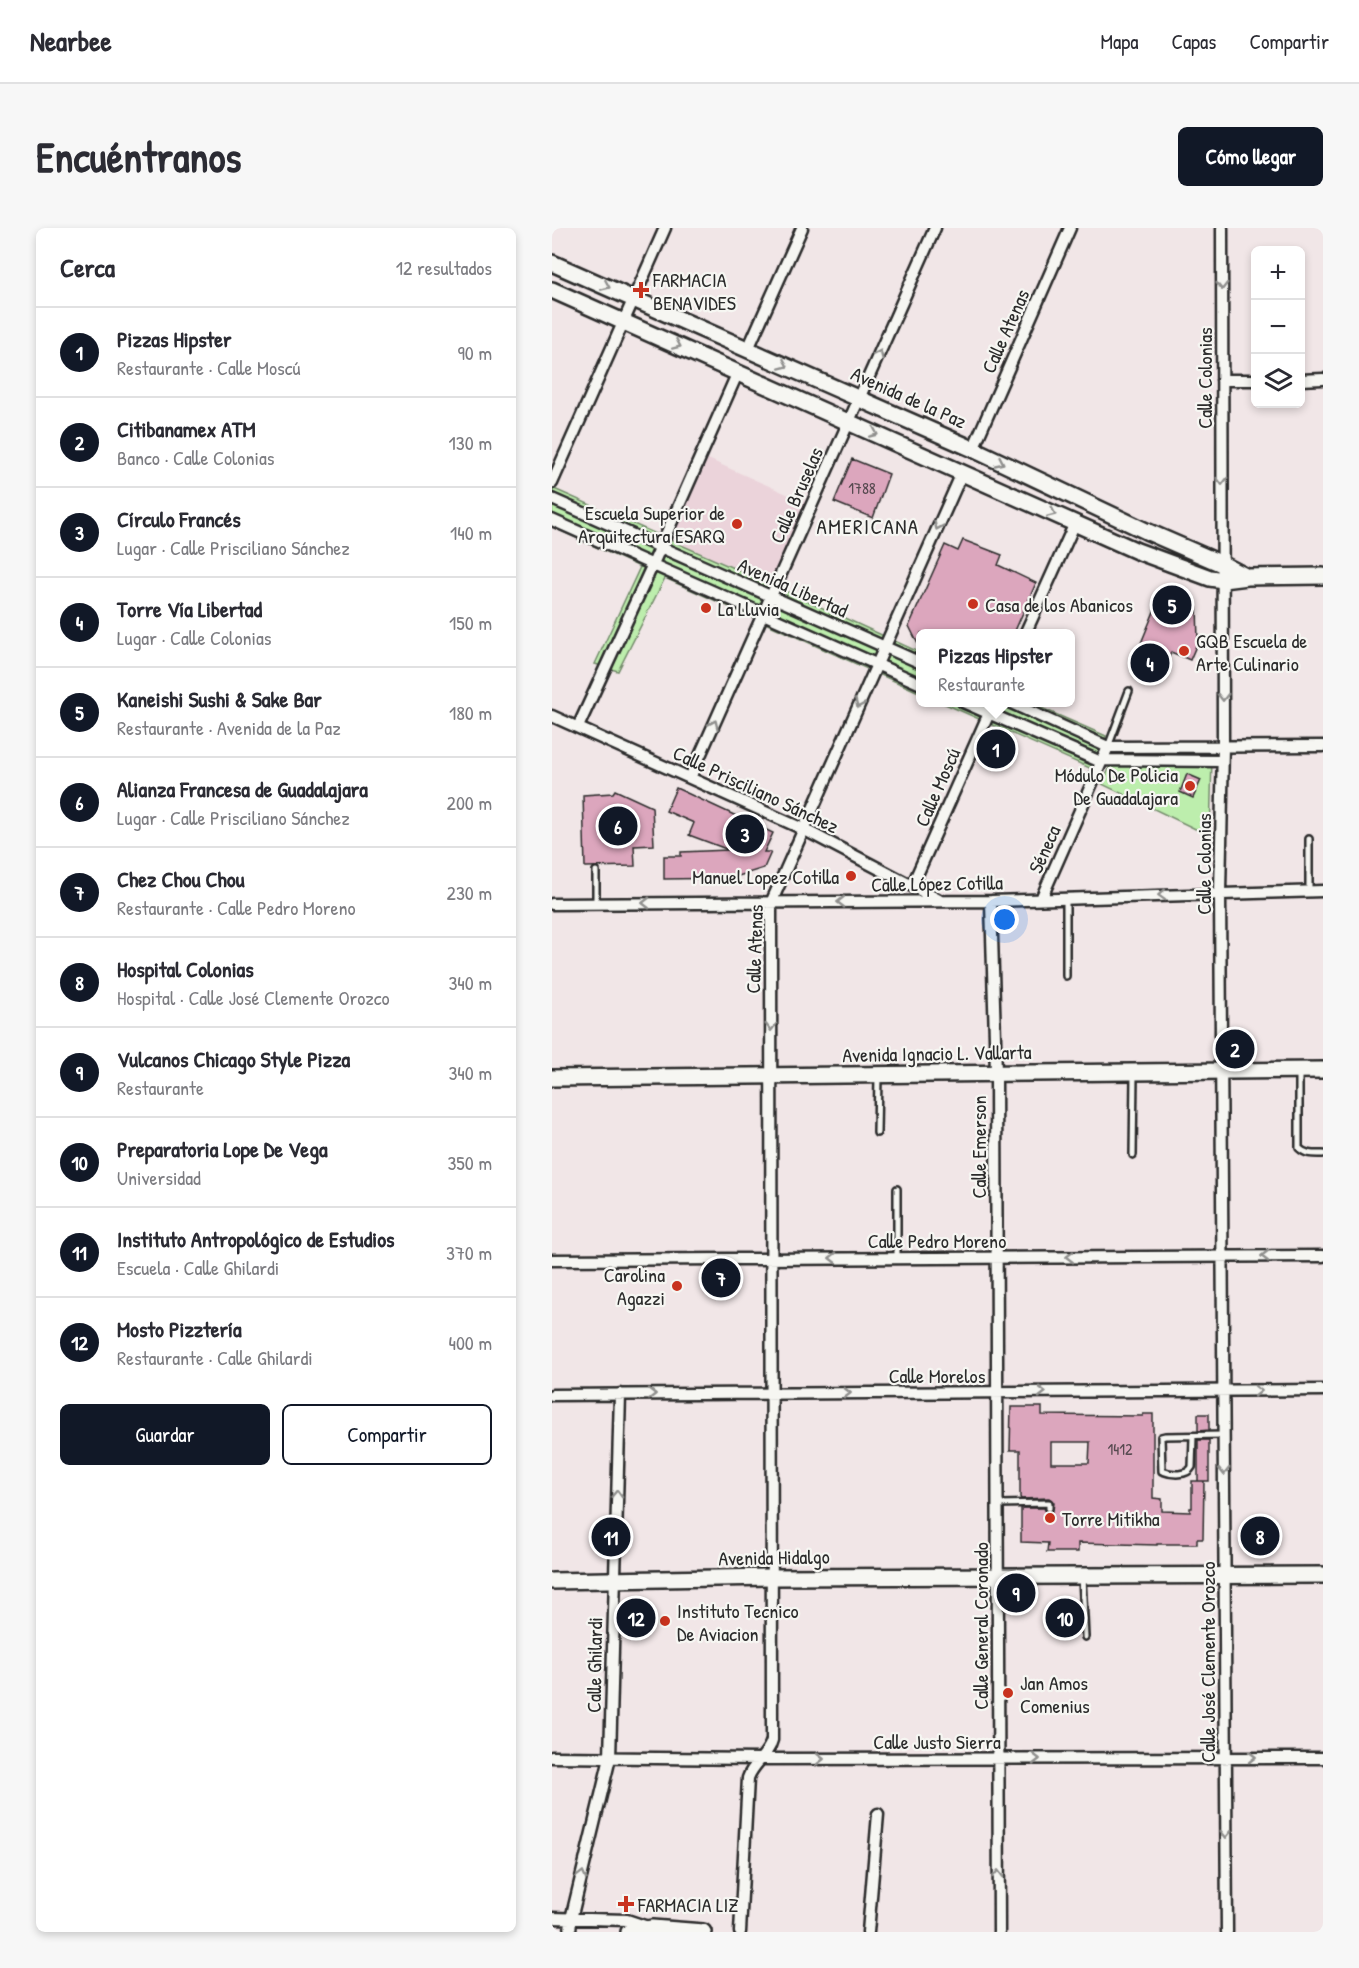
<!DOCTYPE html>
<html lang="es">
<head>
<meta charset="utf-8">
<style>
  body { margin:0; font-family:"Patrick Hand",sans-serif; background:#f7f7f7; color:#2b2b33 }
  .controls { position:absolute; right:18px; top:18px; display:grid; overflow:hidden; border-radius:9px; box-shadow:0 3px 9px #0003 }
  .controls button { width:54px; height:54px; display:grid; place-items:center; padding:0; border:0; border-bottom:2px solid #e1e1e2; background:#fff; color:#2b2b33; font:30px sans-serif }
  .you { position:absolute; left:453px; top:692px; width:21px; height:21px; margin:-15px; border:4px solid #fff; border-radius:50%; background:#1a73e8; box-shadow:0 0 0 9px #1a73e833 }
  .badge { display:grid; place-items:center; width:39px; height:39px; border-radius:50%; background:#111827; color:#fff; font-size:20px; font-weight:700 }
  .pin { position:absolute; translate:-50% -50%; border:3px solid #fff; box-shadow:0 2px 6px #0006 }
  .popup { position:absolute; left:364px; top:401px; width:159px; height:78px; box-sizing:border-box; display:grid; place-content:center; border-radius:9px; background:#fff; filter:drop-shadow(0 2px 4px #0005); font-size:20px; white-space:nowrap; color:#7c7c81 }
  .popup b { font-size:22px; color:#2b2b33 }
  .popup::after { content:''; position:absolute; left:50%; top:100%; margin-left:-12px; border:12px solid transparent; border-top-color:#fff }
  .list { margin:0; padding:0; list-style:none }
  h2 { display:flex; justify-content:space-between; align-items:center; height:78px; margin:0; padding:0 24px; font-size:26px }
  h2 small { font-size:20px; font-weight:400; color:#7c7c81 }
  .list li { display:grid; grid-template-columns:39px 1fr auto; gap:18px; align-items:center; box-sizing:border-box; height:90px; padding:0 24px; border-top:2px solid #e1e1e2 }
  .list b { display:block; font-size:22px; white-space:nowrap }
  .list p { margin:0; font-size:20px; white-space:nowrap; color:#7c7c81 }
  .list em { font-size:20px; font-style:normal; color:#7c7c81 }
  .actions { display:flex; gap:12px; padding:18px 24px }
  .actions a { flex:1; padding:14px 0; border:2px solid #111827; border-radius:9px; text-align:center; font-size:21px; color:#111827 }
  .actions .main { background:#111827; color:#fff }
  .icon { flex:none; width:33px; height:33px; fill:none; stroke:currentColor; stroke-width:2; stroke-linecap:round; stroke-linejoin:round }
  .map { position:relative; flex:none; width:771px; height:1704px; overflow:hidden; border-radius:9px }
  header { display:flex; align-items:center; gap:36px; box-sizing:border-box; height:84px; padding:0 30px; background:#fff; border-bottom:2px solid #e1e1e2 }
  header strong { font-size:28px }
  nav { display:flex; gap:33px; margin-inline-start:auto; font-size:21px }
  .intro { display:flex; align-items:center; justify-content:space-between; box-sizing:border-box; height:144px; padding:0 36px }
  h1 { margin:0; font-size:42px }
  .button { padding:15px 27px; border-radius:9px; background:#111827; color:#fff; font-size:21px; font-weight:700 }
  main { display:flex; gap:36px; padding:0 36px }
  aside { flex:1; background:#fff; border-radius:9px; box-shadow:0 3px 9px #0003 }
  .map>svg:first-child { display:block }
  .built { fill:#ebd3da }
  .green { fill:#bdeead; stroke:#748c6c; stroke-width:1.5 }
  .building { fill:#dca6bd; stroke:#2b2b2b; stroke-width:1.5; fill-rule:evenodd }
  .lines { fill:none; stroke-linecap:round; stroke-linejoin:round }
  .lane-casing { stroke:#2b2b2b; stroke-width:10 }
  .street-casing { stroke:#2b2b2b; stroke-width:15 }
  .secondary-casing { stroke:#2b2b2b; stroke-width:20 }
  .lane { stroke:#f6f6f2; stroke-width:5 }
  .street { stroke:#f6f6f2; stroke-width:10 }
  .secondary { stroke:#f6f6f2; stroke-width:15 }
  .oneway { stroke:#90908e }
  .poi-dot { fill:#c8321e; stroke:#f6f6f2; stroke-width:2 }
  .labels { text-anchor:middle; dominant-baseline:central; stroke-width:4.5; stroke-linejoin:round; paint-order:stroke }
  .number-label { font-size:16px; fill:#574a50 }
  .poi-label { font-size:20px; fill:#2b2b2b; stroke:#f6f6f2; text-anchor:start }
  .street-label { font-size:20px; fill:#2b2b2b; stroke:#f6f6f2 }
  .neighbourhood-label { font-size:21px; letter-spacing:1.5px; fill:#2b2b2b; stroke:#f6f6f2 }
</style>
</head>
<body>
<header>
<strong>Nearbee</strong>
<nav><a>Mapa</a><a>Capas</a><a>Compartir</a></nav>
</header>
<div class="intro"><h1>Encuéntranos</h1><a class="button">Cómo llegar</a></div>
<main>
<aside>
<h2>Cerca<small>12 resultados</small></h2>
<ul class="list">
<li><span class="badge">1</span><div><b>Pizzas Hipster</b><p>Restaurante · Calle Moscú</p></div><em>90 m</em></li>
<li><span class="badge">2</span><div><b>Citibanamex ATM</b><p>Banco · Calle Colonias</p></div><em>130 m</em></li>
<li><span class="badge">3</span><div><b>Círculo Francés</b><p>Lugar · Calle Prisciliano Sánchez</p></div><em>140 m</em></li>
<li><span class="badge">4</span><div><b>Torre Vía Libertad</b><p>Lugar · Calle Colonias</p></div><em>150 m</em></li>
<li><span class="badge">5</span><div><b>Kaneishi Sushi &amp; Sake Bar</b><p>Restaurante · Avenida de la Paz</p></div><em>180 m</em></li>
<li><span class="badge">6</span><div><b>Alianza Francesa de Guadalajara</b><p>Lugar · Calle Prisciliano Sánchez</p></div><em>200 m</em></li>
<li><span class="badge">7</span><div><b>Chez Chou Chou</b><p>Restaurante · Calle Pedro Moreno</p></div><em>230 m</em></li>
<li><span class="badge">8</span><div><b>Hospital Colonias</b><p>Hospital · Calle José Clemente Orozco</p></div><em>340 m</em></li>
<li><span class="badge">9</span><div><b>Vulcanos Chicago Style Pizza</b><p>Restaurante</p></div><em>340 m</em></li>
<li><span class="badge">10</span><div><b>Preparatoria Lope De Vega</b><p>Universidad</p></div><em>350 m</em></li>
<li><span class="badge">11</span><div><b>Instituto Antropológico de Estudios</b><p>Escuela · Calle Ghilardi</p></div><em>370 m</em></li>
<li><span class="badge">12</span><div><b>Mosto Pizztería</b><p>Restaurante · Calle Ghilardi</p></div><em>400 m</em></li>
</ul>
<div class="actions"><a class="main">Guardar</a><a>Compartir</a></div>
</aside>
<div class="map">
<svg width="771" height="1704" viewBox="0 0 771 1704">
  <rect width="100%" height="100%" fill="#f1e6e7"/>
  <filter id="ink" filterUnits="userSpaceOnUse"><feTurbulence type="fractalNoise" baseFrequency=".0167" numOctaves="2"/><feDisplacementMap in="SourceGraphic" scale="12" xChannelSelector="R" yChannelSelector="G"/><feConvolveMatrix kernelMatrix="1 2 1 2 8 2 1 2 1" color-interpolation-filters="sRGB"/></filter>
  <g filter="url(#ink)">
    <path class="built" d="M154,230L255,275L216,362L115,317Z"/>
    <path class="green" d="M0,260L238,365L369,425V465L113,350L66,443L43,436L88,339L0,299Z
      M391,475H478L554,508L540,541Z
      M660,529L658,608L550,556L560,535Z"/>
    <path class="building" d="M300,231L337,246L321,290L282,274Z
      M411,312L450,327L446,337L484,355L462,405H369V422L357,398L393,317L406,323Z
      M610,364L645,379L646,413L638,432L619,424L610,447L600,444L598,450L586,445L587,440L580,437Z
      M635,546L649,552L641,570L628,564Z
      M124,560L221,605L212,624H219L212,640L180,650L112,651V628H129V624L177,622L137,607L142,595L114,583Z
      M63,562L100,579L102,617L82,618L83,638L33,639L31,567L61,565Z
      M459,1179H490V1187L591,1188V1186H601V1270L610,1271V1283L638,1284V1280H640V1253H652L651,1311H645V1316H605V1317L526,1315V1324H495L496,1315L469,1314V1280H492L494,1284L498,1285L501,1282L502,1275L497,1270L469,1271L468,1269V1222H458ZM499,1214H538L537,1235H499Z
      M646,1186H657V1202L646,1203Z
      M646,1212H657V1253H646Z"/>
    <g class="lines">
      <defs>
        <path id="lane" d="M556,519L577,463
          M757,611V664
          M44,643V675
          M514,670V748
          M747,843V920C754,927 762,926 771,926
          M325,905L326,848
          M581,927L582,846
          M345,961V1030
          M641,1208L640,1239C635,1248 620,1247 610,1243L609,1209L613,1208L672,1207
          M446,1276L497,1275V1280
          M530,1350L533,1409"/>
        <path id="street" d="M670,0L671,518L668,665L675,1704
          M196,121L250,0
          M670,152H704
          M748,152L771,151
          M421,221L518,0
          M0,255L113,0
          M0,271L369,435
          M0,292L369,456
          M473,406L523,295
          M411,474L549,534
          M457,474L556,519L771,518
          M0,488L251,601L387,672
          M26,499L101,336L186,144
          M550,532L670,533
          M138,550L383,0
          M360,658L442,474
          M489,671L556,519
          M439,673L444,845L447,1704
          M0,676L439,673L771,663
          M0,1032L771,1028
          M0,1167L771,1162
          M0,1529L209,1531L771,1530
          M0,1690L75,1692L96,1699
          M18,1704L19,1691L58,1530L68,1166
          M188,1704L196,1550C201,1535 216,1528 220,1512L219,675L410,245
          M316,1704L326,1586"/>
        <path id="secondary" d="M0,35L421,221L594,303L670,336L695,349
          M0,62L585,323L658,350L671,352L695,349L771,348
          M0,850L771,842
          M0,1353L219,1349L771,1347
          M77,1704L100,1700L151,1704"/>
      </defs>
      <use href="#lane" class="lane-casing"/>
      <use href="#street" class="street-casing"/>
      <use href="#secondary" class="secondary-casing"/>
      <use href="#lane" class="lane"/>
      <use href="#street" class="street"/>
      <use href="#secondary" class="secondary"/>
    </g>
    <defs><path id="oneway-chevron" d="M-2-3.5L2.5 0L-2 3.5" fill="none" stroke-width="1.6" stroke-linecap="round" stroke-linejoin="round" transform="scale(1.5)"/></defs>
    <g class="oneway">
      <use href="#oneway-chevron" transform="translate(54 58) rotate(23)"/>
      <use href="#oneway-chevron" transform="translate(670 58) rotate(90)"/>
      <use href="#oneway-chevron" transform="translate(125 117) rotate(24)"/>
      <use href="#oneway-chevron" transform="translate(327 126) rotate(-66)"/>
      <use href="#oneway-chevron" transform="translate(232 137) rotate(24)"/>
      <use href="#oneway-chevron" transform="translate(322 205) rotate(24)"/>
      <use href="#oneway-chevron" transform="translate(448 234) rotate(25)"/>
      <use href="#oneway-chevron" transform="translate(670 253) rotate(90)"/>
      <use href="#oneway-chevron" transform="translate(500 285) rotate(24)"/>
      <use href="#oneway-chevron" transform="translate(386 298) rotate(114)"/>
      <use href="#oneway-chevron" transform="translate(671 469) rotate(90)"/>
      <use href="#oneway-chevron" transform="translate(307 476) rotate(114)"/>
      <use href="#oneway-chevron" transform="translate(162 496) rotate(-66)"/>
      <use href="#oneway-chevron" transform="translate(610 667) rotate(178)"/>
      <use href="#oneway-chevron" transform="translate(289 674) rotate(179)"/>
      <use href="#oneway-chevron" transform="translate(94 675) rotate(180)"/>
      <use href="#oneway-chevron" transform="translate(219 799) rotate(90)"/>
      <use href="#oneway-chevron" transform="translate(713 1028) rotate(180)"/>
      <use href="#oneway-chevron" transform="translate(518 1029) rotate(180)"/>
      <use href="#oneway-chevron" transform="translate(281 1030) rotate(180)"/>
      <use href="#oneway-chevron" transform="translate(706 1163) rotate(-1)"/>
      <use href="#oneway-chevron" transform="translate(490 1164)"/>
      <use href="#oneway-chevron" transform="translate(295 1165)"/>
      <use href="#oneway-chevron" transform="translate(100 1166)"/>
      <use href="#oneway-chevron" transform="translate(672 1243) rotate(90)"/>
      <use href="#oneway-chevron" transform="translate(65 1266) rotate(-88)"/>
      <use href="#oneway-chevron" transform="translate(700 1529)"/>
      <use href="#oneway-chevron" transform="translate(268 1531)"/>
      <use href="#oneway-chevron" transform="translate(484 1531)"/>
      <use href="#oneway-chevron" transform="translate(674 1606) rotate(90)"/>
      <use href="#oneway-chevron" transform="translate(446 1646) rotate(-90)"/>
      <use href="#oneway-chevron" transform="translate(30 1647) rotate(-76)"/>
    </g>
  </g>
  <g class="poi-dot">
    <path d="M86 53h6v6h6v6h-6v6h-6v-6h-6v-6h6z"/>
    <circle cx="185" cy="296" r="6"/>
    <circle cx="421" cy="376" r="6"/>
    <circle cx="154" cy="380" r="6"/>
    <circle cx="632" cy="423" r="6"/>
    <circle cx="638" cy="558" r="6"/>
    <circle cx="299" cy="648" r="6"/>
    <circle cx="125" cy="1058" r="6"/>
    <circle cx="498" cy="1290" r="6"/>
    <circle cx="113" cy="1393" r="6"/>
    <circle cx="456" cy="1465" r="6"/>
    <path d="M71 1667h6v6h6v6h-6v6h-6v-6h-6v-6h6z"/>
  </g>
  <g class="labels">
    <g class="number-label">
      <text x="310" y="260">1788</text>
      <text x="568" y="1221">1412</text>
    </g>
    <g class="poi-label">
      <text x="101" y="51">FARMACIA<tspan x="101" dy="23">BENAVIDES</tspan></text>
      <text x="173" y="284" text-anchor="end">Escuela Superior de<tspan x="173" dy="23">Arquitectura ESARQ</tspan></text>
      <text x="433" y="376">Casa de los Abanicos</text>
      <text x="166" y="380">La Lluvia</text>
      <text x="644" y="412">GQB Escuela de<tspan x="644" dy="23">Arte Culinario</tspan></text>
      <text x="626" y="546" text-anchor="end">Módulo De Policia<tspan x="626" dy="23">De Guadalajara</tspan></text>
      <text x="287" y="648" text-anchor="end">Manuel Lopez Cotilla</text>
      <text x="113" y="1046" text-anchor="end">Carolina<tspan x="113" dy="23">Agazzi</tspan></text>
      <text x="510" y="1290">Torre Mitikha</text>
      <text x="125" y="1382">Instituto Tecnico<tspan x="125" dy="23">De Aviacion</tspan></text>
      <text x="468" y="1454">Jan Amos<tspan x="468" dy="23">Comenius</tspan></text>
      <text x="86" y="1676">FARMACIA LIZ</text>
    </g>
    <g class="street-label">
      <text transform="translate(453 103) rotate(-66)">Calle Atenas</text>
      <text transform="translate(652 150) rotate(-90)">Calle Colonias</text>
      <text transform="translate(357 169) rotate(24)">Avenida de la Paz</text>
      <text transform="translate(244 267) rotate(-66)">Calle Bruselas</text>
      <text transform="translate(241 359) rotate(24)">Avenida Libertad</text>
      <text transform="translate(385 559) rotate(-66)">Calle Moscú</text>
      <text transform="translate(204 561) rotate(25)">Calle Prisciliano Sánchez</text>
      <text transform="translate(492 621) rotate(-66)">Séneca</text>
      <text transform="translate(651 636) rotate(-90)">Calle Colonias</text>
      <text transform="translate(385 655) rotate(-1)">Calle López Cotilla</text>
      <text transform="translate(202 721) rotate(-88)">Calle Atenas</text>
      <text transform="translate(385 825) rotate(-1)">Avenida Ignacio L. Vallarta</text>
      <text transform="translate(426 919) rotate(-90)">Calle Emerson</text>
      <text x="385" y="1012">Calle Pedro Moreno</text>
      <text x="385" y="1147">Calle Morelos</text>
      <text transform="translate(222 1329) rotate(-1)">Avenida Hidalgo</text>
      <text transform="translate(428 1398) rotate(-90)">Calle General Coronado</text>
      <text transform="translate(655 1434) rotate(-90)">Calle José Clemente Orozco</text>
      <text transform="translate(42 1437) rotate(-89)">Calle Ghilardi</text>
      <text x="385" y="1513">Calle Justo Sierra</text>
    </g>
    <g class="neighbourhood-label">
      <text x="316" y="298">AMERICANA</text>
    </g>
  </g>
</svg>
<div class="controls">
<button>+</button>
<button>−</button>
<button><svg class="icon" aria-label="layers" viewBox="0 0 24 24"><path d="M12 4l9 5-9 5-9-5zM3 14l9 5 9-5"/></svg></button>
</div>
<div class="you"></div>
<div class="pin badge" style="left:444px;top:521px">1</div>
<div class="popup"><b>Pizzas Hipster</b>Restaurante</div>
<div class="pin badge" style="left:683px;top:821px">2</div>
<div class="pin badge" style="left:193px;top:606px">3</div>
<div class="pin badge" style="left:598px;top:435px">4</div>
<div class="pin badge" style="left:620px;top:377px">5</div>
<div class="pin badge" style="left:66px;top:598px">6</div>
<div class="pin badge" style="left:169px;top:1050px">7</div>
<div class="pin badge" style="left:708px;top:1308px">8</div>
<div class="pin badge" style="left:464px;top:1365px">9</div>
<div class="pin badge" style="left:513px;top:1390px">10</div>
<div class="pin badge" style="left:59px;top:1309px">11</div>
<div class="pin badge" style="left:84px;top:1390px">12</div>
</div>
</main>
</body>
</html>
